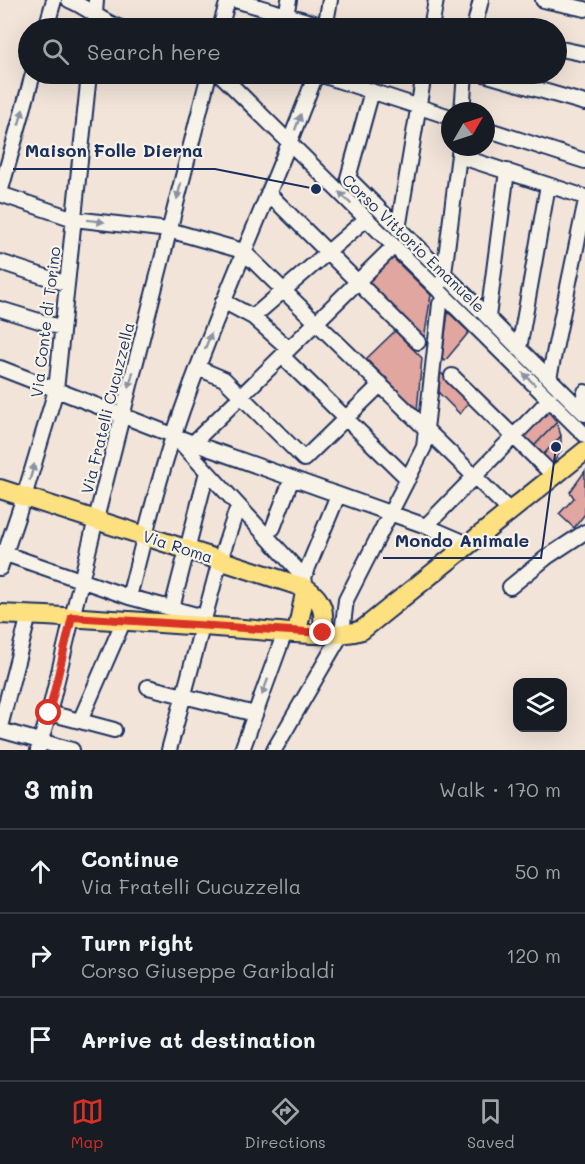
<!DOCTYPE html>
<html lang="en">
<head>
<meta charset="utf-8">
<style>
  body { margin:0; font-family:Mali,sans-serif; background:#20242c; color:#f1f3f6 }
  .controls { position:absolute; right:18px; bottom:18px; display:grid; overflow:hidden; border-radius:12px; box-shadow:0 6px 24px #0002 }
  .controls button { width:54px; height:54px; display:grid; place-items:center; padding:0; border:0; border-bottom:2px solid #363941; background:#171b24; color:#f1f3f6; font:30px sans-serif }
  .compass { position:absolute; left:441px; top:102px; width:54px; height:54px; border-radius:50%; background:#171b24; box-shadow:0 6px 24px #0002; rotate:51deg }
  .stop { position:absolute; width:18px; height:18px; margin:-14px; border:4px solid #d93025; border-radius:50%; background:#fff }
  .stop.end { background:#d93025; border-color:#fff; box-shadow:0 2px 6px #0008 }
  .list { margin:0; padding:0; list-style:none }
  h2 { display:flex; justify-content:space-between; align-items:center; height:78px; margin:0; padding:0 24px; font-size:26px }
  h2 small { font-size:20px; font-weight:400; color:#9ea1a6 }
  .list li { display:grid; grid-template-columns:39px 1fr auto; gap:18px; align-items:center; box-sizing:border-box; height:84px; padding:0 24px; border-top:2px solid #363941 }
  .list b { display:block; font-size:22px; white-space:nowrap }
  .list p { margin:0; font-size:20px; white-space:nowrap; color:#9ea1a6 }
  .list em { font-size:20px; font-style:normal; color:#9ea1a6 }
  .icon { flex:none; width:33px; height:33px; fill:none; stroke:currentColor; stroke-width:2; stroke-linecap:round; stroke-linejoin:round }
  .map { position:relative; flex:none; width:585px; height:750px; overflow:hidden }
  .search { position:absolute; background:#171b24; box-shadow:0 6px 24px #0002; left:18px; right:18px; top:18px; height:66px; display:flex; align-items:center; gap:15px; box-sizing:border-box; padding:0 21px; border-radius:33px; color:#9ea1a6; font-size:22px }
  .sheet { height:330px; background:#171b24 }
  nav { display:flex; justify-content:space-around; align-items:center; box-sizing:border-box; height:84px; border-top:2px solid #363941; background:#171b24; font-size:16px; color:#9ea1a6 }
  nav a { display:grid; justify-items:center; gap:3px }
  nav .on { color:#d93025 }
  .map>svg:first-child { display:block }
  .building { fill:#e0a69f; stroke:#1b2f5e; stroke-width:1.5 }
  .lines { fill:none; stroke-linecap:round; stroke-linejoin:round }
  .minor-casing { stroke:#1b2f5e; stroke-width:18 }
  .major-casing { stroke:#1b2f5e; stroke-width:22 }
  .minor { stroke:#f7f3e8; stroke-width:14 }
  .major { stroke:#fde080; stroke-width:18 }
  .oneway { fill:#8991a3 }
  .route { stroke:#d93025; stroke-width:8 }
  .labels { text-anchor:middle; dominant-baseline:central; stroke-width:4.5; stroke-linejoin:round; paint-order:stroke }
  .street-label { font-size:16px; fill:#1b2f5e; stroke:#f7f3e8 }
  .leader { fill:none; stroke:#1b2f5e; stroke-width:2 }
  .callout-dot { fill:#1b2f5e; stroke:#f7f3e8; stroke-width:2 }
  .callout-label { font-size:18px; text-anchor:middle; font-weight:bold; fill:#1b2f5e; stroke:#f7f3e8; stroke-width:4.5; stroke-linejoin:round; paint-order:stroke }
</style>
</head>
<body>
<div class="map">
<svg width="585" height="750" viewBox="0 0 585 750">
  <rect width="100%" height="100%" fill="#f2e4d9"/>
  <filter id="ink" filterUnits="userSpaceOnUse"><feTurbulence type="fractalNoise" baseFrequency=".0167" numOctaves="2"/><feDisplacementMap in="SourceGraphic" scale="12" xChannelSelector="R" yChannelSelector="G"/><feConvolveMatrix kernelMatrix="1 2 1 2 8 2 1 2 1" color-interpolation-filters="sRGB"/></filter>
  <g filter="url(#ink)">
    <path class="building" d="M391,256L431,295L424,339L365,281Z
      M448,312L469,332L445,361L442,358Z
      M395,331L422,358L417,410L366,359Z
      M440,372L469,402L460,414L439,393Z
      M547,410L557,422L533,447L522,436Z
      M557,422L561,436L542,456L533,447Z
      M561,436V451L551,466L542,456Z
      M585,471V514L574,528L559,514L574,498L570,492Z"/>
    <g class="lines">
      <defs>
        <path id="minor" d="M69,0C88,8 103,22 121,28
          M235,0L331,28
          M543,0L585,9
          M286,15L289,0
          M46,28L54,0
          M94,28L96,0
          M220,28L228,0
          M325,28L330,0
          M431,28L436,0
          M474,28L481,0
          M556,48L585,54
          M220,74L585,435
          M319,74L450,117
          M484,74L585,103
          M372,91L348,178L585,414
          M462,111L465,74
          M486,129L585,161
          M459,156L585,197
          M0,193L33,74
          M268,193L418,342
          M0,194L74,219L169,230L243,251L510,511
          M398,229L424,74
          M0,262L67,284
          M443,281L460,147
          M223,301L253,317L289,349
          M0,309L62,328
          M253,317L366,219
          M488,317L507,171
          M519,349L548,185
          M282,356L408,479
          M0,368L193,443L426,526L468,544
          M198,368L224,379L304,459L381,384
          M452,376L554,476
          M549,378L585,205
          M581,410L585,392
          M181,443L304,577
          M188,448L394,246
          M426,526L550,399
          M273,528L292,478
          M0,552L129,597L204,617
          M0,568L24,497L56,390L89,74
          M305,583L304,577L338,495
          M510,587L547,557L585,532
          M129,597C143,543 156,487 174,434C215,311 271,195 316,74
          M172,608L207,472
          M148,687L255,714
          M49,713L80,721L124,620
          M80,721L114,730
          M0,727L29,615
          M0,730L72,750
          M38,750L49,713L96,519L209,74
          M169,750L220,560L238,506
          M242,750L285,632
          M274,750L342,633L346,600L424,447L440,304"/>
        <path id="major" d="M0,489L306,588C325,602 324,612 323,633
          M0,614C81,617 162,623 243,629C273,631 335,639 362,630L585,451
          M297,632L306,588"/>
      </defs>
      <use href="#minor" class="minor-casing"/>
      <use href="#major" class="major-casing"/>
      <use href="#minor" class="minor"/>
      <use href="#major" class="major"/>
    </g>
    <defs><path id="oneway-solid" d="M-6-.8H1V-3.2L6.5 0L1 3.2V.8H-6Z" transform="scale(1.5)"/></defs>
    <g class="oneway">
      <use href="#oneway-solid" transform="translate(21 117) rotate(-74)"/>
      <use href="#oneway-solid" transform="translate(298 122) rotate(-70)"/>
      <use href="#oneway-solid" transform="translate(179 191) rotate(104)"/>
      <use href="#oneway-solid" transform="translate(345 198) rotate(-135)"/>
      <use href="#oneway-solid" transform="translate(96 221) rotate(7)"/>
      <use href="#oneway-solid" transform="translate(208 341) rotate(-69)"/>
      <use href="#oneway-solid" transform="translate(529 379) rotate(-135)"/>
      <use href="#oneway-solid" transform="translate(131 380) rotate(104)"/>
      <use href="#oneway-solid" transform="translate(32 472) rotate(-74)"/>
      <use href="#oneway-solid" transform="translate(265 687) rotate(110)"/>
    </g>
  </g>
  <g class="lines" filter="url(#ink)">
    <path class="route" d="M49,713L72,617L323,633"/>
  </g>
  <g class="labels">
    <g class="street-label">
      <text transform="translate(414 243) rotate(44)">Corso Vittorio Emanuele</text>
      <text transform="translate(45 322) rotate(-83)">Via Conte di Torino</text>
      <text transform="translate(107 408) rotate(-76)">Via Fratelli Cucuzzella</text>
      <text transform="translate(178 546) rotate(18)">Via Roma</text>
    </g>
  </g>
  <path class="leader" d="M316 189L215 169H13M556 447L541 558H383"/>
  <g class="callout-dot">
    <circle cx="316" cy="189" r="6"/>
    <circle cx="556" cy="447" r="6"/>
  </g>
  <g class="callout-label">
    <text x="114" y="157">Maison Folle Dierna</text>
    <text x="462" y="547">Mondo Animale</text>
  </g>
</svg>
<div class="controls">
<button><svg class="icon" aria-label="layers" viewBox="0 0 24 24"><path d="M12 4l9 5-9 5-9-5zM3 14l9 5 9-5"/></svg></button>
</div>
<svg class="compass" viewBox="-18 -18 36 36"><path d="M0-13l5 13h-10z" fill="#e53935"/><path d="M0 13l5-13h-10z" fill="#9ea1a6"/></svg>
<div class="stop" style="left:49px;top:713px"></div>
<div class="stop end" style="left:323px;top:633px"></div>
<div class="search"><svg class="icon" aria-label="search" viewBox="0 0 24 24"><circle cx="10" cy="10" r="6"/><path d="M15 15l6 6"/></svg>Search here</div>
</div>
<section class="sheet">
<h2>3 min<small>Walk · 170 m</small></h2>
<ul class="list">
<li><svg class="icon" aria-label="ahead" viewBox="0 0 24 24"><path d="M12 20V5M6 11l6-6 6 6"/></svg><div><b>Continue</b><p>Via Fratelli Cucuzzella</p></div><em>50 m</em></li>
<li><svg class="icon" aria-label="right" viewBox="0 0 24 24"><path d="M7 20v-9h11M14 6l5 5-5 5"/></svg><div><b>Turn right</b><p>Corso Giuseppe Garibaldi</p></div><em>120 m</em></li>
<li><svg class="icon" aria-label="arrive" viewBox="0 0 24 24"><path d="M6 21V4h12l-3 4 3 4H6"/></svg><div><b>Arrive at destination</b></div></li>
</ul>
</section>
<nav>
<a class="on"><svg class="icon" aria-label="map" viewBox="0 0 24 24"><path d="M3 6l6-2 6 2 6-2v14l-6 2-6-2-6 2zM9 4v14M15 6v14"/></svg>Map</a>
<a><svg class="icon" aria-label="directions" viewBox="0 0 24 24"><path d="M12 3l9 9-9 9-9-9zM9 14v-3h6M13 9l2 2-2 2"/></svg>Directions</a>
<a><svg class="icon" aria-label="saved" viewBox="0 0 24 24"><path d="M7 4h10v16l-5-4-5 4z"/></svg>Saved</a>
</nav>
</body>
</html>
